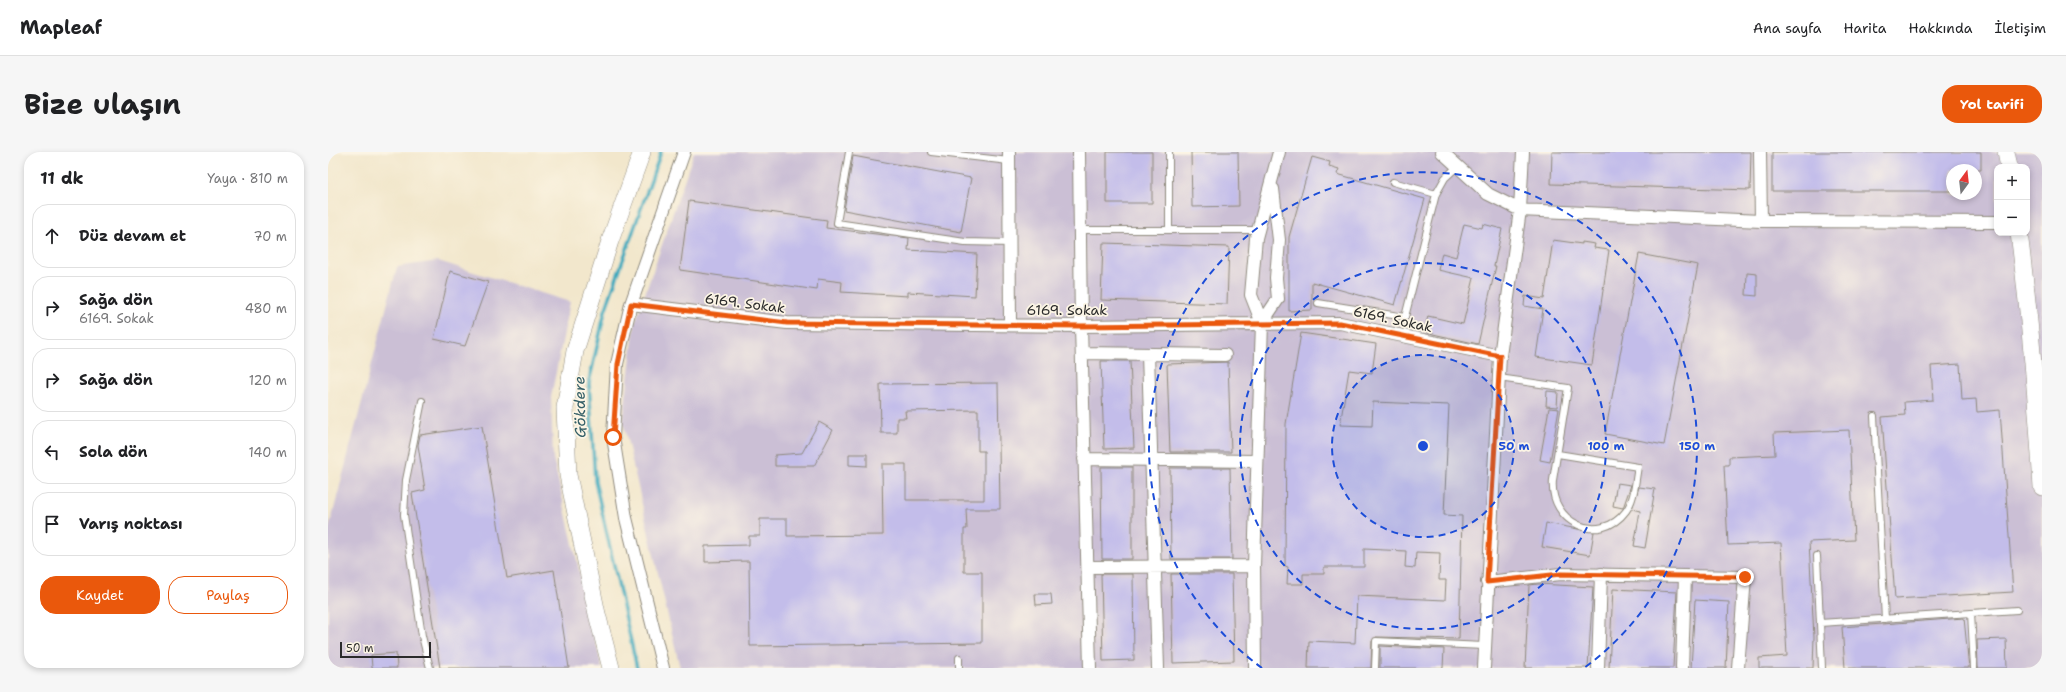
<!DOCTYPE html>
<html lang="tr">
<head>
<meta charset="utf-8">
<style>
  body { margin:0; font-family:"Shantell Sans",sans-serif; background:#f6f6f6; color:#202124 }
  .controls { position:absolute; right:12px; top:12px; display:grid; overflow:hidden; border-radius:8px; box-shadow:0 2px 6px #0003 }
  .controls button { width:36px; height:36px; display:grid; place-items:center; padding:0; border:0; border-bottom:1px solid #e0e0e0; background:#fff; color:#202124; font:20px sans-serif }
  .compass { position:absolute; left:1618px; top:12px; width:36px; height:36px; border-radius:50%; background:#fff; box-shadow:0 2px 6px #0003; rotate:15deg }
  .scale { position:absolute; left:12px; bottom:10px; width:91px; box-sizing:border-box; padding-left:4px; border:2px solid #2b2b2b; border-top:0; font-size:11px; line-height:14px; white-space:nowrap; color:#2b2b2b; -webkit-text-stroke:3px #fcf5e5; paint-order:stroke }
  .stop { position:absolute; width:12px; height:12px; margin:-9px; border:3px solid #ea580c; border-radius:50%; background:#fff }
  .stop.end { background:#ea580c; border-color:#fff; box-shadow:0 1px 4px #0008 }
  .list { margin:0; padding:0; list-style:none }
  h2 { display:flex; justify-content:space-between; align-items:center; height:52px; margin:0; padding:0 16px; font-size:17px }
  h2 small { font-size:13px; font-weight:400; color:#757577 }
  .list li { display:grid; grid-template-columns:26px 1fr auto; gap:12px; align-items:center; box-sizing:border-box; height:64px; margin:0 8px 8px; padding:0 8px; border:1px solid #e0e0e0; border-radius:16px }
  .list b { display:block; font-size:15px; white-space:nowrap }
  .list p { margin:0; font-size:13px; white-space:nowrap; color:#757577 }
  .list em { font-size:13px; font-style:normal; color:#757577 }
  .actions { display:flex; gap:8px; padding:12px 16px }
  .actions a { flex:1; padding:9px 0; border:1px solid #ea580c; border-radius:16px; text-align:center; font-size:14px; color:#ea580c }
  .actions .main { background:#ea580c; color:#fff }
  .icon { flex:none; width:22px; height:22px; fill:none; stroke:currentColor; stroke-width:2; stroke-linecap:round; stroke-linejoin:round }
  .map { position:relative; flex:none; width:1714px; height:516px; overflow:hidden; border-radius:16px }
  header { display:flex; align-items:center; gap:24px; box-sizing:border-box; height:56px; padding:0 20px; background:#fff; border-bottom:1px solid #e0e0e0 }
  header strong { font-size:19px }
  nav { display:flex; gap:22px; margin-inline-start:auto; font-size:14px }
  .intro { display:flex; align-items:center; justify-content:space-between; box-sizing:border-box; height:96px; padding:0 24px }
  h1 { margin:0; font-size:28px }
  .button { padding:10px 18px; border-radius:16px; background:#ea580c; color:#fff; font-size:14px; font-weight:700 }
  main { display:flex; gap:24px; padding:0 24px }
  aside { flex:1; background:#fff; border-radius:16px; box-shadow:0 2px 6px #0003 }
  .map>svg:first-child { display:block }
  .industrial { fill:#cbbfd5; fill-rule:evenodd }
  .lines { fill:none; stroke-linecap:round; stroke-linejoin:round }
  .stream { stroke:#3eaabe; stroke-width:3.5 }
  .building { fill:#c3bdea }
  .lane-casing { stroke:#8e897c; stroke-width:8 }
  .street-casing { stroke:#8e897c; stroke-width:14 }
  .secondary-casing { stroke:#8e897c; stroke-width:18 }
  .lane { stroke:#fff; stroke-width:6 }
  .street { stroke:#fff; stroke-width:12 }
  .secondary { stroke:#fff; stroke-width:17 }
  .route { stroke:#ea580c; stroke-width:5 }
  .ring { fill:none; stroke:#1d4ed8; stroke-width:2; stroke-dasharray:7 5 }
  .labels { text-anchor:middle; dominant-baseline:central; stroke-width:3.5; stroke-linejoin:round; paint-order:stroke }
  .street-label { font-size:14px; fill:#2b2b2b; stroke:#fcf5e5 }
  .water-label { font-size:15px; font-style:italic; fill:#335e66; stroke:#fcf5e5 }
  .centre { fill:#1d4ed8; stroke:#fcf5e5; stroke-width:2 }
  .ring-label { font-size:12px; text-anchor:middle; font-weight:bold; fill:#1d4ed8; stroke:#fcf5e5; stroke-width:3.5; stroke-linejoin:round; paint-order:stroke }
</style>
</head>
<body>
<header>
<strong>Mapleaf</strong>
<nav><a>Ana sayfa</a><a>Harita</a><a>Hakkında</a><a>İletişim</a></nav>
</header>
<div class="intro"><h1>Bize ulaşın</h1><a class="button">Yol tarifi</a></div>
<main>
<aside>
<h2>11 dk<small>Yaya · 810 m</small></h2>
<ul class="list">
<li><svg class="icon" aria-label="ahead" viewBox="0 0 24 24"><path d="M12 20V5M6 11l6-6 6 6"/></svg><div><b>Düz devam et</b></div><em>70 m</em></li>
<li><svg class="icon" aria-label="right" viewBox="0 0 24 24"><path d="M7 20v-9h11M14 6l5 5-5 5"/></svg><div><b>Sağa dön</b><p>6169. Sokak</p></div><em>480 m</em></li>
<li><svg class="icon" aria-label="right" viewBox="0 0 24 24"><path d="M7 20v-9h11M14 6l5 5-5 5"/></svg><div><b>Sağa dön</b></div><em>120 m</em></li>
<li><svg class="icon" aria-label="left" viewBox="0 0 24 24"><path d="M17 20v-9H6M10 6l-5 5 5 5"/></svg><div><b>Sola dön</b></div><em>140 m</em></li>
<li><svg class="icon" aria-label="arrive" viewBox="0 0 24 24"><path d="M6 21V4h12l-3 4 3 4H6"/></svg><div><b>Varış noktası</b></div></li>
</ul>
<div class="actions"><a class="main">Kaydet</a><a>Paylaş</a></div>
</aside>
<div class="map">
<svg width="1714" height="516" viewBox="0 0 1714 516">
  <rect width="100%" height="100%" fill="#fcf5e5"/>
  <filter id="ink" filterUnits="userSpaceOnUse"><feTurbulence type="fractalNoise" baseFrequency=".025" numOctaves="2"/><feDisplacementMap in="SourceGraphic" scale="8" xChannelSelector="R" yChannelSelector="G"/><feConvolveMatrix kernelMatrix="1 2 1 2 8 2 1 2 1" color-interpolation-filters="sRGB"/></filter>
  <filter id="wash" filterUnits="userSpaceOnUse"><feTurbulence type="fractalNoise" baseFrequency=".012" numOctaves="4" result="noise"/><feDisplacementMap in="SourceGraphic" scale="16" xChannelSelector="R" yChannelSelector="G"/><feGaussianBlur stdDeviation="0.9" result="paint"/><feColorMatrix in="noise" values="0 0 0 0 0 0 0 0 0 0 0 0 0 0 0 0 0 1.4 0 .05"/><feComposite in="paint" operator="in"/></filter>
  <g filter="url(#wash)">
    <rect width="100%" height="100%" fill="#f2e7cc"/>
    <path class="industrial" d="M366,0H1714V516H352L295,270L307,171ZM1669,15H1699V81H1669ZM1624,18H1648V42H1624Z
      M110,109L242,150L223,245L225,306L274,516H0V380L69,115Z"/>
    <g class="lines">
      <path class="stream" d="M309,516L267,329L261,230L277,159L333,0"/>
    </g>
    <g id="blocks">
      <path class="building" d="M779,0H824V51H779Z
        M863,0H910L911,54L864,55Z
        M1224,0H1423L1422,38L1223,32Z
        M1444,0H1653V18H1624V39H1444Z
        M525,4L643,26L633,80L516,58Z
        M984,5L1002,10L1001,14L1011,17L1009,22L1097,47L1067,153L984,130V158L961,159V85Z
        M361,49L499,68L498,76L581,86L580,98L649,102L647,144L580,140V144L513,140L514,130L490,127L489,138L352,118Z
        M1136,72L1154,76L1155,72L1174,77L1166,114H1168L1150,192L1096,180L1100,164L1135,172L1146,126L1110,118L1114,101L1128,105Z
        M1225,88L1254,92V90L1267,92L1266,96L1281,98L1264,213L1208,205L1215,157L1196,154L1197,144L1216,147Z
        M775,91L901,95L899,152L773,148Z
        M1311,102L1370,113L1336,293L1277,282Z
        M122,119L160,130L137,194L106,187Z
        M1419,121L1429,122V144L1418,143Z
        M973,181L1048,192L1044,221L1021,218L1012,273L1044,274L1045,250L1121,253L1116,363L1134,364L1131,487L1048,485L1044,489L1043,516H980L981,489L1027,491L1029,444L1117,448L1118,428H1111L1112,401L1088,400L1087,416L1077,415L1078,399L1036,397V415H996V422H975V432H959L960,415L957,414L958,272Z
        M773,209H802L806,296L776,297Z
        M900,210L903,300H842L839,212Z
        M1632,212L1634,248L1648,247L1649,260L1672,258L1685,440L1567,447L1554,265L1577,263L1576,250L1605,248L1603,214Z
        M670,231L672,357H638L639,377H636V420H654V491L422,494L421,409L377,410V394L421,393V384H432V367H459V384L555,383L554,312H578V348H656V299H650V258L577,259L578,266H569V281H553L552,232Z
        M1219,239L1230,240L1229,255L1218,254Z
        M1221,256L1231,257L1222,310L1212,308Z
        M491,270L505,278L486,314H447V303L474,301Z
        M154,274L179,426L226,418L241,516H112L84,341L97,338L90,293L92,283Z
        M1521,278L1526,388L1481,390L1486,485L1485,516H1431V506L1459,504L1453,391L1400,393L1396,313H1401V305L1447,303L1446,281Z
        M521,302H539V314L521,313Z
        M773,315H804V407H774Z
        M842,316H902L904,407H843Z
        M1289,331L1303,333L1295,356L1285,354Z
        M1311,335L1327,337L1317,396L1306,394L1312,359L1304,357Z
        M1218,371L1266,380L1262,403L1214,395Z
        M773,422H805L806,508L775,509Z
        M843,422H904L906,509L845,511Z
        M1210,432L1265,435L1260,516H1197L1201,433Z
        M1285,437L1349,440L1345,516H1281Z
        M707,442H723L724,452L708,453Z
        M1367,448L1401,450L1398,516H1363Z
        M1636,466L1641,516H1517L1514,475Z
        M1678,487L1679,516H1650L1649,488Z
        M1052,494L1116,497L1115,516H1052Z
        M68,501L69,516H44L43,503Z"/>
    </g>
  </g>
  <g filter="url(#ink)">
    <use href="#blocks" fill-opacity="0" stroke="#8e897c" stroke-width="1"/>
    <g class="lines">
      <defs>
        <path id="lane" d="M521,0L509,71L637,90L682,91
          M603,0L681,9
          M1065,30L1108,42
          M752,78H930
          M841,78V0
          M990,151L1077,165L1108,42L1117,26L1130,14
          M1171,226L1240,236L1225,328C1221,370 1271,395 1298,359C1307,347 1307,330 1310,315L1230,302
          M94,249L78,328L76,363L94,484L102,516
          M1546,264L1557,467
          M1489,404L1494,516
          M1643,461L1646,516
          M1492,471L1689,458
          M631,506V516
          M1047,516L1048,489L1156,494"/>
        <path id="street" d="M681,0L682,173
          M751,0L753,174L762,516
          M1114,0L1160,42L1192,58L1433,69L1669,70
          M1432,0L1433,69
          M303,152L459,171L753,174L1012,171L1172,204
          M934,171L950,147L948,126L951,88L945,37
          M754,201L897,203
          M820,202L830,516
          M756,307L928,309
          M760,415L926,414
          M1159,430L1233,422L1417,425L1410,516
          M335,516L298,366L285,285L289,212L303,152L356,0
          M927,516L926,414L934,171L923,143L928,86L951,0
          M1156,516L1172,204L1192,58L1195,0
          M1270,516L1273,422
          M1354,516L1357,424"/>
        <path id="secondary" d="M1678,0L1681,15
          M1691,81C1702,166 1709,250 1714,335
          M283,516L269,462L240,323L237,256L247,199L282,89L314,0"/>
      </defs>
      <use href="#lane" class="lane-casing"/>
      <use href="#street" class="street-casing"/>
      <use href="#secondary" class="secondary-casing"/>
      <use href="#lane" class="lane"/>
      <use href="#street" class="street"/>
      <use href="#secondary" class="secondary"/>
    </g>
  </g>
  <g class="lines" filter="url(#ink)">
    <path class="route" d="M285,285L290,212L303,152L459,171L753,174L1012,171L1172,204L1159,430L1233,422L1417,425"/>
  </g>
  <circle cx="1095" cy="294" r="91" fill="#1d4ed8" fill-opacity=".12"/>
  <g class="ring">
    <circle cx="1095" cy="294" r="91"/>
    <circle cx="1095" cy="294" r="183"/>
    <path d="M934 516A274 274 0 1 1 1256 516"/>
  </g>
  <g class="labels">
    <g class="street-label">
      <text transform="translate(417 151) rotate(7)">6169. Sokak</text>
      <text x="739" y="158">6169. Sokak</text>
      <text transform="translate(1065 167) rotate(12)">6169. Sokak</text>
    </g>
    <g class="water-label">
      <text transform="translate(252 255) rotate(-91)">Gökdere</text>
    </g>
  </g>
  <circle cx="1095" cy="294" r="6" class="centre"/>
  <g class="ring-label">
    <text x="1186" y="298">50 m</text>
    <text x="1278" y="298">100 m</text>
    <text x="1369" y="298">150 m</text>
  </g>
</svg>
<div class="controls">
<button>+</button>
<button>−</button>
</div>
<svg class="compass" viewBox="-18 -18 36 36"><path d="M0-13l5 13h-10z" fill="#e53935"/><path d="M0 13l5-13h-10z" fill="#757577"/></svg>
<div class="scale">50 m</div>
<div class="stop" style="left:285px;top:285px"></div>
<div class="stop end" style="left:1417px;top:425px"></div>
</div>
</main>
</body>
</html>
